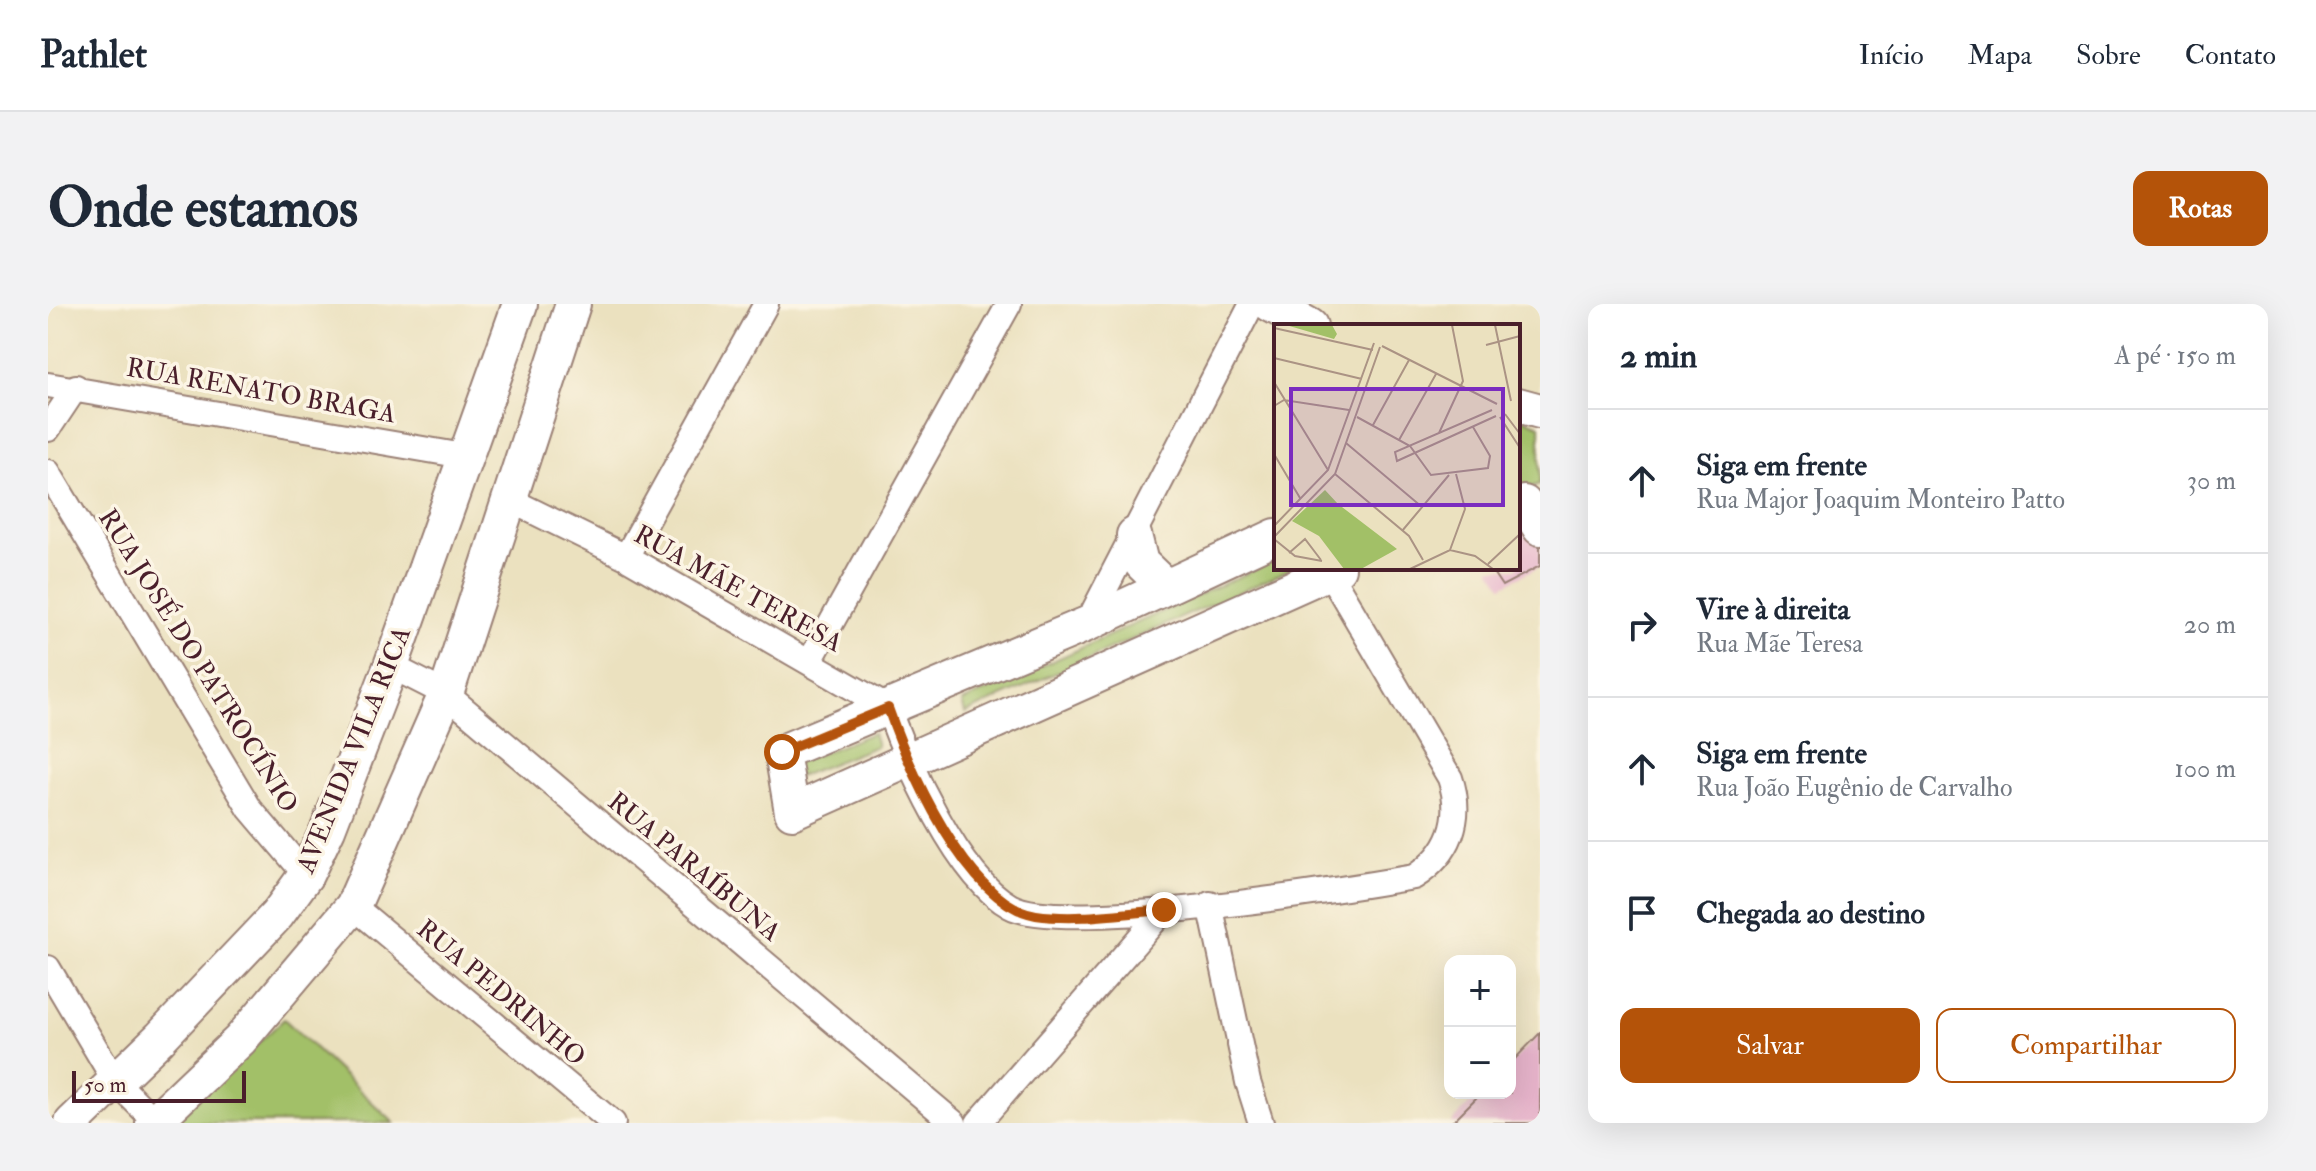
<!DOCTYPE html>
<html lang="pt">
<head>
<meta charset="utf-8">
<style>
  body { margin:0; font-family:"IM FELL Double Pica",serif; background:#f2f2f3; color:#1f2937 }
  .controls { position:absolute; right:24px; bottom:24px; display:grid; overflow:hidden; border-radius:16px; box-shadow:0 8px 32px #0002 }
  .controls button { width:72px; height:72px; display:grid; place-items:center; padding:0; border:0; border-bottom:2px solid #e0e1e3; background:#fff; color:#1f2937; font:40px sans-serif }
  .scale { position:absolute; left:24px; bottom:20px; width:174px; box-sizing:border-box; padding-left:8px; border:4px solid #4a1f2b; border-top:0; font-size:22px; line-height:28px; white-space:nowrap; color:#4a1f2b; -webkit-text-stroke:6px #fcf5e5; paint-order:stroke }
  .stop { position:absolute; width:24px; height:24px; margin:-18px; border:6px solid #b45309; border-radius:50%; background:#fff }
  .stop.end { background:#b45309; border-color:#fff; box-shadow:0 2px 8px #0008 }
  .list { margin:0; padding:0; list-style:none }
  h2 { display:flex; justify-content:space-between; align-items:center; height:104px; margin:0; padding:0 32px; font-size:34px }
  h2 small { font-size:26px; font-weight:400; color:#747a83 }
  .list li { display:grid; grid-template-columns:52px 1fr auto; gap:24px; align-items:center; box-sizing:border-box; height:144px; padding:0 32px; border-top:2px solid #e0e1e3 }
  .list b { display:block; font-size:30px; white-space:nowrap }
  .list p { margin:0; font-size:26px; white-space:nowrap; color:#747a83 }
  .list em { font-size:26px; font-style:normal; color:#747a83 }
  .actions { display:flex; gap:16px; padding:24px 32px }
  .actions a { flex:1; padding:18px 0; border:2px solid #b45309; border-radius:16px; text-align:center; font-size:28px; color:#b45309 }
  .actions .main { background:#b45309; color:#fff }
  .icon { flex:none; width:44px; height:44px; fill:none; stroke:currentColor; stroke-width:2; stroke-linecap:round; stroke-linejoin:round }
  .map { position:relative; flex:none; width:1492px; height:819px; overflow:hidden; border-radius:16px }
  header { display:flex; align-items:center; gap:48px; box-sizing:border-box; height:112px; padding:0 40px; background:#fff; border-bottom:2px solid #e0e1e3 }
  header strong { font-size:38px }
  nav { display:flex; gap:44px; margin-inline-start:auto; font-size:28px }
  .intro { display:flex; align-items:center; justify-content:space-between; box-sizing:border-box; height:192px; padding:0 48px }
  h1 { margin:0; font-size:56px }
  .button { padding:20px 36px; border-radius:16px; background:#b45309; color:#fff; font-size:28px; font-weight:700 }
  main { display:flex; gap:48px; padding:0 48px }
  aside { flex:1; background:#fff; border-radius:16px; box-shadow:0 8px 32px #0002 }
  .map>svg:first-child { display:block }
  .green { fill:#a2c067; stroke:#767049; stroke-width:2 }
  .building { fill:#e6b3ca }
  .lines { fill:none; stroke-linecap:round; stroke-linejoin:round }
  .street-casing { stroke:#9a8075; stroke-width:28 }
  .secondary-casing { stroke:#9a8075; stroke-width:38 }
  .street { stroke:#fff; stroke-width:24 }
  .secondary { stroke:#fff; stroke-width:34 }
  .route { stroke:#b45309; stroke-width:10 }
  .labels { text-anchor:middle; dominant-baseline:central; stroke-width:7; stroke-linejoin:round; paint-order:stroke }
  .street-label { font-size:26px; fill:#4a1f2b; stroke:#fcf5e5 }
  .inset-road { fill:none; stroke:#ab9384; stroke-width:2 }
  .view { fill:#7b2cbf; fill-opacity:0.15; stroke:#7b2cbf; stroke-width:4 }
  .inset-edge { fill:none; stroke:#4a1f2b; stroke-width:4 }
</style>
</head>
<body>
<header>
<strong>Pathlet</strong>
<nav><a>Início</a><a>Mapa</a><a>Sobre</a><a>Contato</a></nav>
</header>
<div class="intro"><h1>Onde estamos</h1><a class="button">Rotas</a></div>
<main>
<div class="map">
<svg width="1492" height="819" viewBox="0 0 1492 819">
  <rect width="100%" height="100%" fill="#fcf5e5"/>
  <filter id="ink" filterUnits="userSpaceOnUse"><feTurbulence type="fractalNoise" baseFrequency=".0125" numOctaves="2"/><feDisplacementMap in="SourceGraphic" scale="16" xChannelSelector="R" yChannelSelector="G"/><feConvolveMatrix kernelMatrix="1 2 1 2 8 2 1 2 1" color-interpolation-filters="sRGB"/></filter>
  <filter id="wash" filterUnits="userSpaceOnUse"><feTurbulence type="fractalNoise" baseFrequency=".006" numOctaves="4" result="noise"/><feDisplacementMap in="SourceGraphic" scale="32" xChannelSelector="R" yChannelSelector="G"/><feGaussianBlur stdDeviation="1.8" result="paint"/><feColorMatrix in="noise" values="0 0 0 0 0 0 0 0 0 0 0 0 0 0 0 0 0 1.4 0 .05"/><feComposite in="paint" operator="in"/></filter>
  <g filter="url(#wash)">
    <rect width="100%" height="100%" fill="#ebe1bf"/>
    <path class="green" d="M1470,113L1492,121V180L1470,188Z
      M1228,256V264H1246L917,409L914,398Z
      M825,429L829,442L747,474L743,461Z
      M236,715L346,819H124Z"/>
    <g id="blocks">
      <path class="building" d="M1470,208L1492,230V262L1454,282L1442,264H1470Z
        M1492,729V819H1403L1433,789H1462V760Z"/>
    </g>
  </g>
  <g filter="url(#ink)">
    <use href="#blocks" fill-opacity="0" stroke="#9a8075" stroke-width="2"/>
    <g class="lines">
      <defs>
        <path id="street" d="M0,81L416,152
          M0,125L28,83
          M0,168L202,505L258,571
          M460,195L578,253L840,404C860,460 910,573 962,602C1013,631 1296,585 1366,573C1402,550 1416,515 1402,474L1281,268
          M578,253L718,0
          M1039,320L1204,0
          M762,357L961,0
          M343,362L398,390L906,819
          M1162,600L1200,778L1213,819
          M305,602L565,819
          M0,664L67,777L107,817
          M930,819L1116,606"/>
        <path id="secondary" d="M1222,0L1262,22
          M1470,101L1492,107
          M1476,199L1492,224
          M1086,231L1093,259L1118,283
          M1228,232L1039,320L734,448L744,508L1290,264
          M24,819L112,734L229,611L258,571L280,525L343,362L472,0
          M105,819L192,736L305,602L398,390L525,0"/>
      </defs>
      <use href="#street" class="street-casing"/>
      <use href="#secondary" class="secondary-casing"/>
      <use href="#street" class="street"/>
      <use href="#secondary" class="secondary"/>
    </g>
  </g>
  <g class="lines" filter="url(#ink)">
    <path class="route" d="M734,448L840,404C861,464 919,600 988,611C1029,617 1074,609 1116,606"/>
  </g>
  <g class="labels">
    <g class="street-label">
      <text transform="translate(213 87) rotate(10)">RUA RENATO BRAGA</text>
      <text transform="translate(690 285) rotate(29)">RUA MÃE TERESA</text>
      <text transform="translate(150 357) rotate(58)">RUA JOSÉ DO PATROCÍNIO</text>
      <text transform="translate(306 446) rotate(-68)">AVENIDA VILA RICA</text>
      <text transform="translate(646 563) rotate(40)">RUA PARAÍBUNA</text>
      <text transform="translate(453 689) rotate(40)">RUA PEDRINHO</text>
    </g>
  </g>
  <g transform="translate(1226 20)">
    <rect width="246" height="246" fill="#ebe1bf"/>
    <path d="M12,1H58L63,10L60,15ZM51,166L64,180L123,225L87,245H70L45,212L18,197Z" fill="#a2c067"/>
    <path class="inset-road" d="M221,1L237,77M0,4L99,26M212,21L246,12M108,22L223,80M0,34L88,55M0,58L54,146M0,82L10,76L75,86M218,86L121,128L123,137L222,92M231,90L246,110M83,93L136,122L157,151L214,144L216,132L199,103M226,93L246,124M99,101L135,36M165,109L189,57L178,1M125,116L162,50M72,119L148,183M0,130L26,174M61,150L135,212L149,236M0,202L54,146L100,19M128,207L175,151M0,213L61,150L106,23M0,215L21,232L48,237M176,226L191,185L182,150M15,229L31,215L47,236M214,240L246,210M136,245L176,226L201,232L219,245"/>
    <path class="view" d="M17,65H229V181H17Z"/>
    <rect width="246" height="246" class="inset-edge"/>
  </g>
</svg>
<div class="controls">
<button>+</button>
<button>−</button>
</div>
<div class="scale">50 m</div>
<div class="stop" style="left:734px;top:448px"></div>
<div class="stop end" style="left:1116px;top:606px"></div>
</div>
<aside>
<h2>2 min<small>A pé · 150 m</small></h2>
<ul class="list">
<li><svg class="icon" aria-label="ahead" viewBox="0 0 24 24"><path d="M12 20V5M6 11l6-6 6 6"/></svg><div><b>Siga em frente</b><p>Rua Major Joaquim Monteiro Patto</p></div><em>30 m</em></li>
<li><svg class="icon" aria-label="right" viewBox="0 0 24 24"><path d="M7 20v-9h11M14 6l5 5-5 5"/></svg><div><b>Vire à direita</b><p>Rua Mãe Teresa</p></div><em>20 m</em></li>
<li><svg class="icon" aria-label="ahead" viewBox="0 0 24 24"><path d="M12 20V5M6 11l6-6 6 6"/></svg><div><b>Siga em frente</b><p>Rua João Eugênio de Carvalho</p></div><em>100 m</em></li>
<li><svg class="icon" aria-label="arrive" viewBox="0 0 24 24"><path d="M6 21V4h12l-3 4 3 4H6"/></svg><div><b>Chegada ao destino</b></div></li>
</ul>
<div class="actions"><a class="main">Salvar</a><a>Compartilhar</a></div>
</aside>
</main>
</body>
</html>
